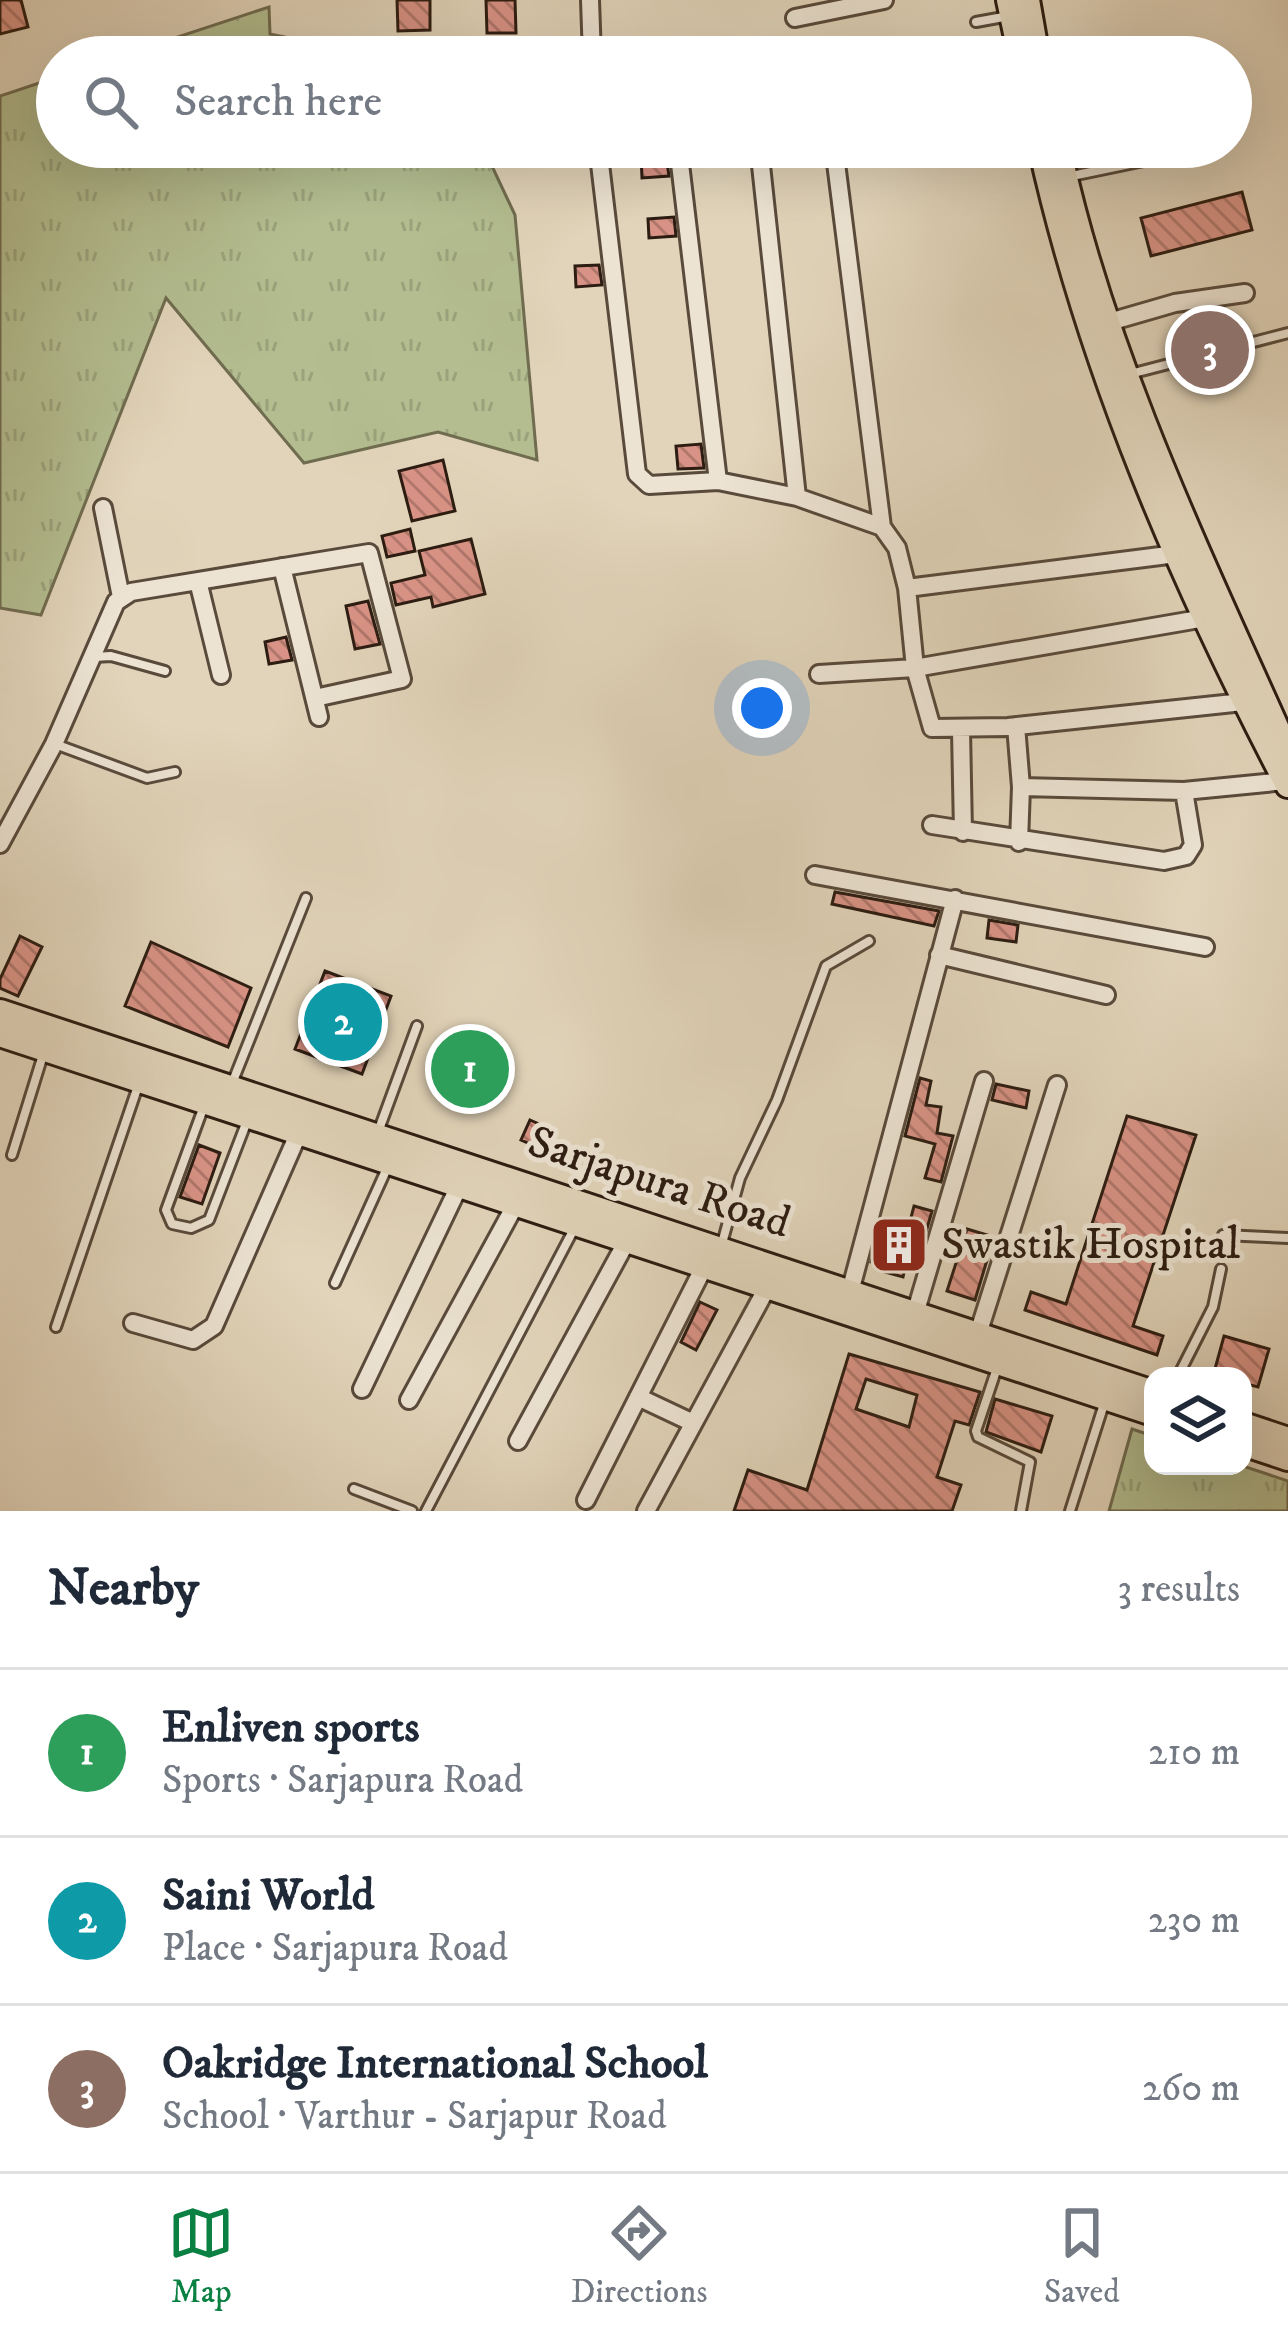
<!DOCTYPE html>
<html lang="en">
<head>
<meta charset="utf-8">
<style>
  body { margin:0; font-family:"IM FELL DW Pica",serif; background:#f6f6f7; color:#1f2937 }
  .controls { position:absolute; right:36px; bottom:36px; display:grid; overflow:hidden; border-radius:24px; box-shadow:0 12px 48px #0002 }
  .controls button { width:108px; height:108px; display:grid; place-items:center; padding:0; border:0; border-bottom:3px solid #e0e1e3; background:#fff; color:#1f2937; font:60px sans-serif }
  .you { position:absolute; left:762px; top:708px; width:42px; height:42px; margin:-30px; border:9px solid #fff; border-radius:50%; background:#1a73e8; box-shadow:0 0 0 18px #1a73e833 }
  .badge { display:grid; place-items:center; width:78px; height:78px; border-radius:50%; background:#0b8043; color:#fff; font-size:39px; font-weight:700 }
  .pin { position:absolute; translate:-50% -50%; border:6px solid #fff; box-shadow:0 3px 12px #0006 }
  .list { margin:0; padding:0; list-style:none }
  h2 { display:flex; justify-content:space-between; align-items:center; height:156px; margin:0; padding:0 48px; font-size:51px }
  h2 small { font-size:39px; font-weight:400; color:#747a83 }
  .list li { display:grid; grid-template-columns:78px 1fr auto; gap:36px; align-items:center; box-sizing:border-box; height:168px; padding:0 48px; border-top:3px solid #e0e1e3 }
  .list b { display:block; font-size:45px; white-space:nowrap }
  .list p { margin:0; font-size:39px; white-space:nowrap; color:#747a83 }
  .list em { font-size:39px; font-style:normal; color:#747a83 }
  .icon { flex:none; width:66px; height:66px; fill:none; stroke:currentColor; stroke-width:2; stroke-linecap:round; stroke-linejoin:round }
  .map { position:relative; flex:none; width:1288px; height:1511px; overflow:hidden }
  .search { position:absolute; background:#fff; box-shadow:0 12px 48px #0002; left:36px; right:36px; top:36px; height:132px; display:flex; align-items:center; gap:30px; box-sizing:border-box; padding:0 42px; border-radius:66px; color:#747a83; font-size:45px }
  .sheet { height:660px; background:#fff }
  nav { display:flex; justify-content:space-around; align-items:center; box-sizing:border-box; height:168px; border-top:3px solid #e0e1e3; background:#fff; font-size:33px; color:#747a83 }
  nav a { display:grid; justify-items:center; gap:6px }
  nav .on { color:#0b8043 }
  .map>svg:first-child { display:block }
  .grass { fill:url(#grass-tufts); stroke:#706c50; stroke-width:3 }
  .building { fill:url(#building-back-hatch); stroke:#2c1c11; stroke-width:3; fill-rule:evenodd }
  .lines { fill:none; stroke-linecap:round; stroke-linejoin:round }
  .lane-casing { stroke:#594a3b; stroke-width:14 }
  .street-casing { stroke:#594a3b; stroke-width:22 }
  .primary-casing { stroke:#2c1c11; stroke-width:30 }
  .lane { stroke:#ece3d2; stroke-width:8 }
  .street { stroke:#ece3d2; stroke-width:16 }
  .primary { stroke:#e1d4ba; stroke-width:24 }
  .labels { text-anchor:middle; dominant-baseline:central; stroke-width:10; stroke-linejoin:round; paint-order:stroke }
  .street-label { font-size:45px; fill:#2c1c11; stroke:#ece3d2 }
  .poi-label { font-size:45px; fill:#2c1c11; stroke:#ece3d2; text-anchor:start }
</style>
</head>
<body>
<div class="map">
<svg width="1288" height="1511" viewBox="0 0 1288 1511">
  <defs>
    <pattern id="grass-tufts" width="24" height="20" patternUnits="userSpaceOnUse" patternTransform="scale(3)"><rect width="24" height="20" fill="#b3bd90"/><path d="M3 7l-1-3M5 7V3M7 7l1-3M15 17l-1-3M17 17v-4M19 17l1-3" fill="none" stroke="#9aa27b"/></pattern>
    <pattern id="building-back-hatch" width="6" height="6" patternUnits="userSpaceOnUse" patternTransform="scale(3)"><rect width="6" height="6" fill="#d99386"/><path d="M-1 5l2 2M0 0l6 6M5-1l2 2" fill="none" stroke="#b0776c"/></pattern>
  </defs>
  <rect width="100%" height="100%" fill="#e1d4ba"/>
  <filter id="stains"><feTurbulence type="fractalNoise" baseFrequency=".00167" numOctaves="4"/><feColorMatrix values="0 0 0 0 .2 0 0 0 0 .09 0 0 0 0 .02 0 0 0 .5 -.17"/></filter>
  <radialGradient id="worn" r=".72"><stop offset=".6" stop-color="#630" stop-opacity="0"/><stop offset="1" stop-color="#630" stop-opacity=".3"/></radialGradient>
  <path class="grass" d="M269,7L270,34L382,57H117Z
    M57,77V147H483L515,215L537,460L438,432L304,463L166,298L41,615L0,608V96Z
    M1132,1429L1153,1436V1466H1243L1288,1481V1511H1109Z"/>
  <path class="building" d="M0,0H21L28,27L0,34Z
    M397,0H430V30L398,31Z
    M486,0H515L516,33H487Z
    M666,155L669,176L642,178L641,156Z
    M1242,192L1252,230L1151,256L1141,218Z
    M674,217L676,236L649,238L648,219Z
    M599,265L602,285L576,287L575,266Z
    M701,444L704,468L678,469L676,446Z
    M443,460L455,511L412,521L399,471Z
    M410,529L415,551L387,557L382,536Z
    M471,539L485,594L433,607L431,597L396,605L391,583L425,575L419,551Z
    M368,601L380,644L355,649L346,606Z
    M286,637L292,660L269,664L265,642Z
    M835,892L939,911L934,926L832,904Z
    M989,920L1018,925L1016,942L987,938Z
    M20,936L42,947L18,996L0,988V979Z
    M151,942L251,988L228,1047L125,1006Z
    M325,971L391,996L362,1074L295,1049Z
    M920,1078L931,1081L926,1105L941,1107L937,1133L953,1136L941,1182L925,1178L935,1144L905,1136Z
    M996,1084L1029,1091L1026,1108L992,1100Z
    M1127,1116L1196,1135L1133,1326L1163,1336L1157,1355L1025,1310L1031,1292L1066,1304Z
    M530,1120L555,1131L546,1151L521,1140Z
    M199,1145L220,1153L202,1204L180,1197Z
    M914,1206L932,1211L916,1267L906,1264L903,1277L881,1271L883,1265L871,1262L882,1221L908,1229Z
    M967,1229L994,1237L975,1300L947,1291Z
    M700,1302L717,1310L696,1350L681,1342Z
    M1224,1336L1269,1349L1258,1387L1243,1383V1376H1213Z
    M849,1354L980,1392L969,1425L955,1421L937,1477L961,1485L952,1511H734L748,1470L807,1490ZM866,1379L917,1395L909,1427L856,1409Z
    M995,1399L1052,1416L1041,1452L986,1432Z"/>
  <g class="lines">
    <defs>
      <path id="lane" d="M976,22L1009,16
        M1067,177L1197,150
        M1130,374L1288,333
        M94,657L111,656L165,671
        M55,744L147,778L175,772
        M231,1086L306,898
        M204,1106L166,1210L172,1224L191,1228L209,1220L247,1121
        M378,1132L417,1026
        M12,1155L43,1055
        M1223,1235L1288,1238
        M721,1247L740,1178L777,1100L826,966L869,941
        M335,1283L388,1166
        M56,1327L138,1086
        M997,1368L976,1431L978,1437L1030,1462L1021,1511
        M1178,1376L1213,1307L1221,1269
        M354,1489L412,1511
        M426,1511L575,1227
        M1070,1511L1104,1404"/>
      <path id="street" d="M590,0L592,57
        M795,18L884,0
        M598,147L637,474L649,485L718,481L797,497L882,527L897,548L907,588
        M678,147L718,481
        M759,147L797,497
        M834,147L882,527
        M1099,325L1175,303L1245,293
        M103,508L121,597
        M1176,554L907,588L915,668L932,728L1008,727L1243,702
        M282,567L319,717
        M198,581L221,675
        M819,674L915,668L1205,618
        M1016,726L1021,787
        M961,730L963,832
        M932,825L1164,861L1186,856L1193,845L1184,791L1286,781
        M1019,842L1021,787L1184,791
        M0,844L54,744L116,602L131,592L369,553L402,679L315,698
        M815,875L1205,947
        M939,955L1106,995
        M847,1303L955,899
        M915,1314L984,1081
        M133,1323L193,1340L214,1326L300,1130
        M978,1334L1057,1085
        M362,1389L461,1182
        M638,1397L691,1422
        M409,1400L518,1200
        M518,1441L629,1237
        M586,1500L706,1263
        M646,1511L769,1284"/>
      <path id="primary" d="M1009,0L1021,57
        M1027,0L1037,57
        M1041,147C1090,369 1183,584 1288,785
        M1061,161C1107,367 1203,563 1288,754
        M0,1012L1153,1393
        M0,1034L1153,1413
        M1243,1425L1288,1440
        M1243,1443L1288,1458"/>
    </defs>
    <use href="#lane" class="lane-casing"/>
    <use href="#street" class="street-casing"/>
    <use href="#primary" class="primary-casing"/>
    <use href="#lane" class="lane"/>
    <use href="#street" class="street"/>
    <use href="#primary" class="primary"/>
  </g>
  <defs>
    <symbol id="building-square" viewBox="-11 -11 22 22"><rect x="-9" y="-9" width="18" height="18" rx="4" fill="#8f2418" stroke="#ece3d2"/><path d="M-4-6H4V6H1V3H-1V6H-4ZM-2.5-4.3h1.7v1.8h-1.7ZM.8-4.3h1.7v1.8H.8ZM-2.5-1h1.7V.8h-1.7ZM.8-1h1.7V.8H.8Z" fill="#fff"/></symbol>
  </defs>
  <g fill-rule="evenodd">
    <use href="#building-square" x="866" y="1212" width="66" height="66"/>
  </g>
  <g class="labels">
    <g class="street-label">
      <text transform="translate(659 1183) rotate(18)">Sarjapura Road</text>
    </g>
    <g class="poi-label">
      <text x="941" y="1245">Swastik Hospital</text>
    </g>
  </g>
  <rect width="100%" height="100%" filter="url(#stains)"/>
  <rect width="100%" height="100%" fill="url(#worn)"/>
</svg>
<div class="controls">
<button><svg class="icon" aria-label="layers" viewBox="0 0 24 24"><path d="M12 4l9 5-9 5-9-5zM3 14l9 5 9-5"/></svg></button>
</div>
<div class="you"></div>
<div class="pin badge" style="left:470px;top:1069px;background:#2e9e5b">1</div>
<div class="pin badge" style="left:343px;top:1022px;background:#0f9aa8">2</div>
<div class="pin badge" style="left:1210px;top:350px;background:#8d6e63">3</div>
<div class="search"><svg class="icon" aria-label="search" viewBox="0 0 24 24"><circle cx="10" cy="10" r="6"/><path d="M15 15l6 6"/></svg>Search here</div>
</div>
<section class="sheet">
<h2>Nearby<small>3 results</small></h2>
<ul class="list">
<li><span class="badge" style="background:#2e9e5b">1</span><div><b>Enliven sports</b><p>Sports · Sarjapura Road</p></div><em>210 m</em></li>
<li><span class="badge" style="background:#0f9aa8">2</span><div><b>Saini World</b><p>Place · Sarjapura Road</p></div><em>230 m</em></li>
<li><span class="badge" style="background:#8d6e63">3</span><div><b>Oakridge International School</b><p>School · Varthur - Sarjapur Road</p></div><em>260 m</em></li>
</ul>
</section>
<nav>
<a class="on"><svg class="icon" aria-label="map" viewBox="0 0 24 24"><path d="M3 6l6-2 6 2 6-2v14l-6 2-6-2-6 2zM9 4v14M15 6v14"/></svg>Map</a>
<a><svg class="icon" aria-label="directions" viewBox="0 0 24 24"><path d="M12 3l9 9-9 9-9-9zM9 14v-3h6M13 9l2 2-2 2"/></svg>Directions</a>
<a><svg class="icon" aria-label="saved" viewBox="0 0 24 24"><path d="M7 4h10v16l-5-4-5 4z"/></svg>Saved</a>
</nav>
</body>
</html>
